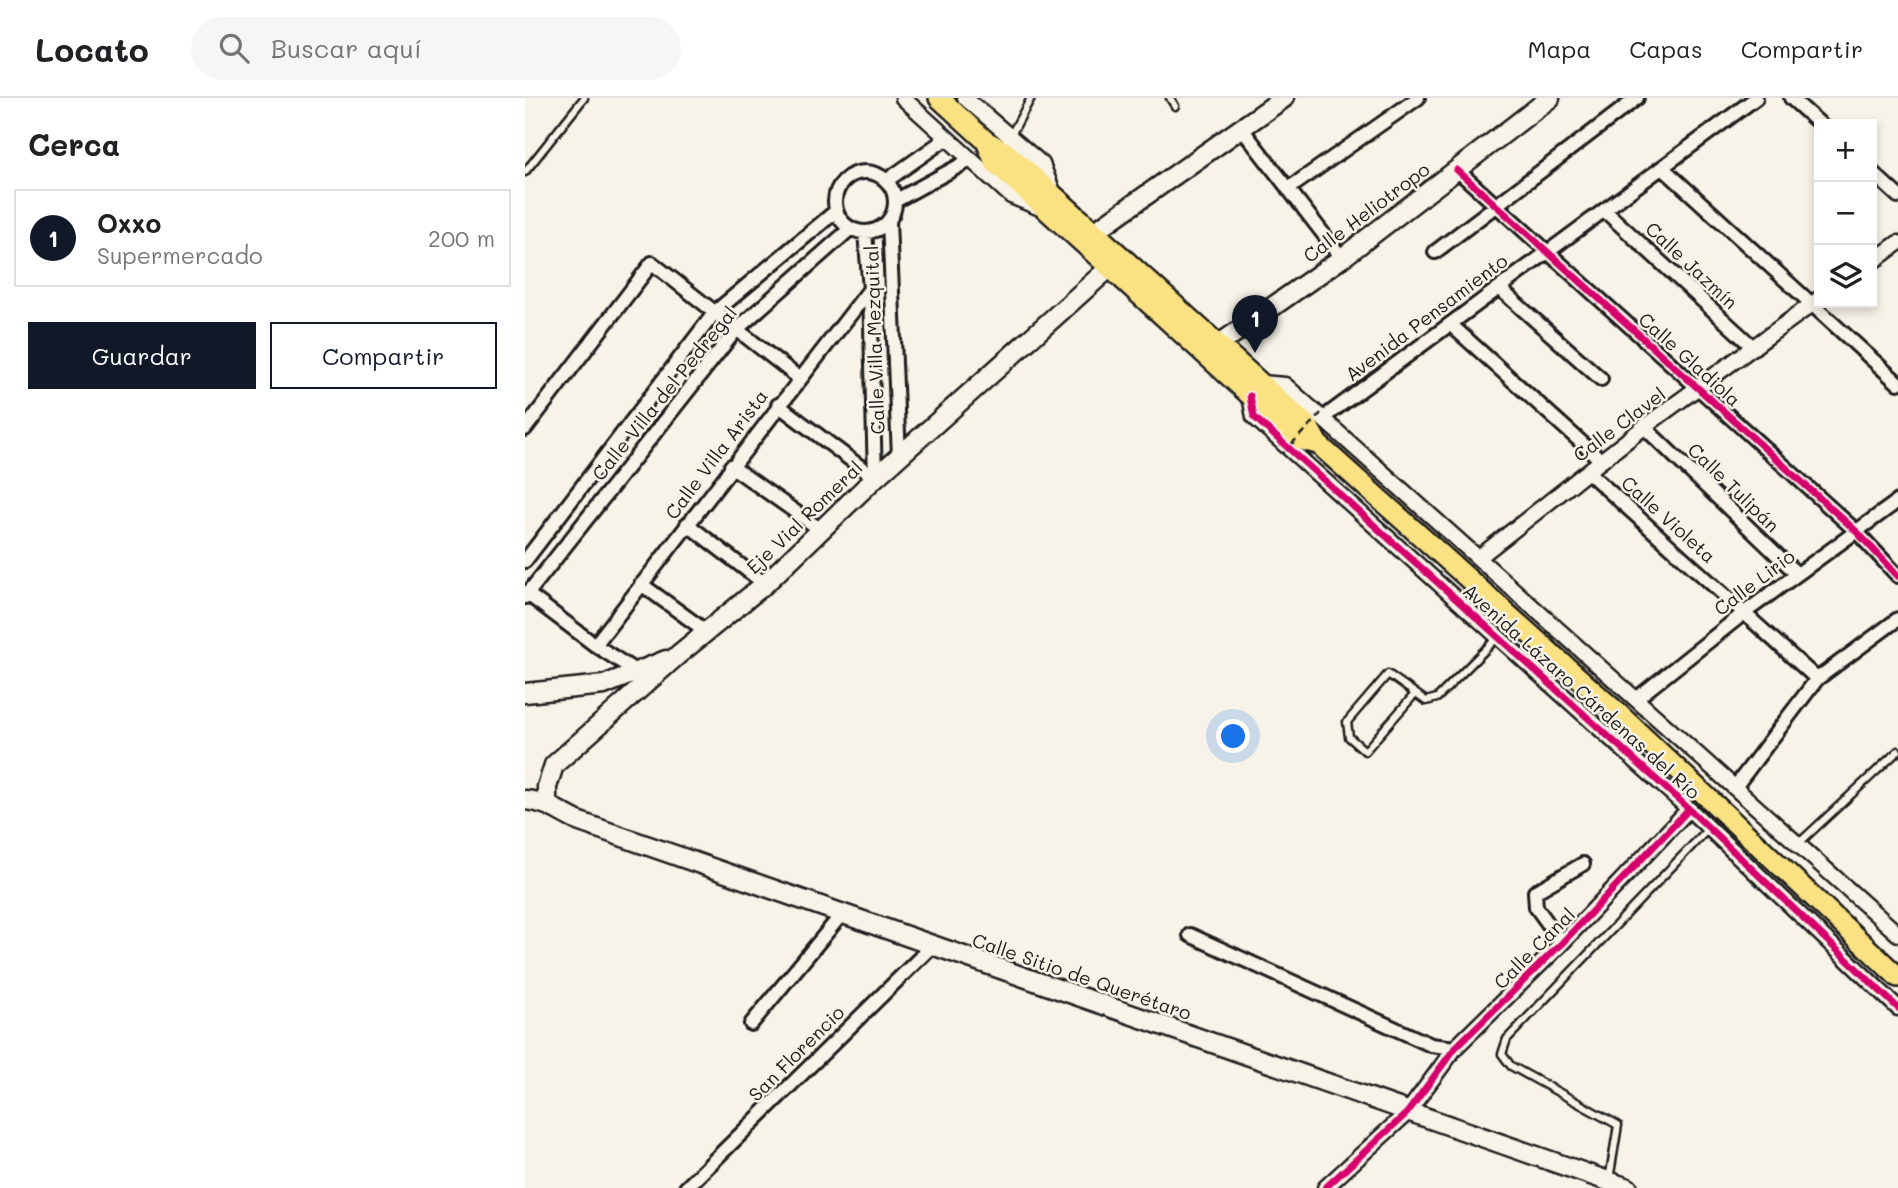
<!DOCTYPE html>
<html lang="es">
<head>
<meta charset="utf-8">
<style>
  body { margin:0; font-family:Mali,sans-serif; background:#f6f6f6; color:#202124 }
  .controls { position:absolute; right:21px; top:21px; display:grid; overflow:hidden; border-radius:0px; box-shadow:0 4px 10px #0003 }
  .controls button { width:63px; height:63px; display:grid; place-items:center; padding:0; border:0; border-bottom:2px solid #e0e0e0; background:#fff; color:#202124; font:35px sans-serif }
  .you { position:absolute; left:709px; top:639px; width:24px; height:24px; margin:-18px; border:5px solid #fff; border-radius:50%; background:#1a73e8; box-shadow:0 0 0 10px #1a73e833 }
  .badge { display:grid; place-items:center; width:46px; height:46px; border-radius:50%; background:#111827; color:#fff; font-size:23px; font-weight:700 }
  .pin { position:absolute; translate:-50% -58px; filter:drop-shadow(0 2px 4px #0008) }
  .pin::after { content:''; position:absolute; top:37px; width:24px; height:21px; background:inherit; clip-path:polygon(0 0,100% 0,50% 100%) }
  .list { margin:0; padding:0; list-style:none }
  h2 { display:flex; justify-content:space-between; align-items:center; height:91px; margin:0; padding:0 28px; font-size:30px }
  h2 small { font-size:23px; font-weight:400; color:#757577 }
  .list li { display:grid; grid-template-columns:46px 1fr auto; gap:21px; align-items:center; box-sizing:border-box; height:98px; margin:0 14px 14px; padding:0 14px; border:2px solid #e0e0e0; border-radius:0px }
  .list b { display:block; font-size:26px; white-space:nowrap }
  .list p { margin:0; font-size:23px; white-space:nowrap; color:#757577 }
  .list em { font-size:23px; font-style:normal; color:#757577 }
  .actions { display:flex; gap:14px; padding:21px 28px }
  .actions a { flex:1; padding:16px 0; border:2px solid #111827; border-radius:0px; text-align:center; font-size:24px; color:#111827 }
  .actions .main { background:#111827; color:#fff }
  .icon { flex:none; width:38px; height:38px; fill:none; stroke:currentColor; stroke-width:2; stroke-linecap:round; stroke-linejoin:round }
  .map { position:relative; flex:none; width:1373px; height:1090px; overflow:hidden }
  header { display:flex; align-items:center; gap:42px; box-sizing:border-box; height:98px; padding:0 35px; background:#fff; border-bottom:2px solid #e0e0e0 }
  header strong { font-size:33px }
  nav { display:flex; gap:38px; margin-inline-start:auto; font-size:24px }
  .search { width:490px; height:63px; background:#f6f6f6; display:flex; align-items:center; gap:18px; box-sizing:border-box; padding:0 24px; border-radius:38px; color:#757577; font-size:26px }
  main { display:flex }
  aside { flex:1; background:#fff }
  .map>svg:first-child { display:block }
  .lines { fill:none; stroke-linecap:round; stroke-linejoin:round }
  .service-casing { stroke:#1c1c1c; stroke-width:11 }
  .minor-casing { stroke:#1c1c1c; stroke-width:18 }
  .tertiary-casing { stroke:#1c1c1c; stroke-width:19 }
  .secondary-casing { stroke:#1c1c1c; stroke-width:23 }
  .primary-casing { stroke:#1c1c1c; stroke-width:24 }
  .service { stroke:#f7f3e8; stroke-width:6 }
  .minor { stroke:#f7f3e8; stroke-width:12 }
  .tertiary { stroke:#f7f3e8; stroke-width:14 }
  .secondary { stroke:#f7f3e8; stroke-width:18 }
  .primary { stroke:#fae181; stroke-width:19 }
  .path-bridge { stroke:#1c1c1c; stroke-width:2.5; stroke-dasharray:7 5; stroke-linecap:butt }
  .cycleway-casing { stroke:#f7f3e8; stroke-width:11 }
  .cycleway { stroke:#d6006c; stroke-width:7 }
  .labels { text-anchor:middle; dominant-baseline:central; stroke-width:5; stroke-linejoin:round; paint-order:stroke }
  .street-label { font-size:19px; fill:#1c1c1c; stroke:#f7f3e8 }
</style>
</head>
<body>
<header>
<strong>Locato</strong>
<div class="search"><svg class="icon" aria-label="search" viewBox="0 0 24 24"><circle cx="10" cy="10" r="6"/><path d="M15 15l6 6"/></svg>Buscar aquí</div>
<nav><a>Mapa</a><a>Capas</a><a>Compartir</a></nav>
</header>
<main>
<aside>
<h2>Cerca<small></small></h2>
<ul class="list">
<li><span class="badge">1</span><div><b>Oxxo</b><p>Supermercado</p></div><em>200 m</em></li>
</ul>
<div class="actions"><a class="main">Guardar</a><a>Compartir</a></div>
</aside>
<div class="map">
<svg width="1373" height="1090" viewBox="0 0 1373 1090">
  <rect width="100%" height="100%" fill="#f7f3e8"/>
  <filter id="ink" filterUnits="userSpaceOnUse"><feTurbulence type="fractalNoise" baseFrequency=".0143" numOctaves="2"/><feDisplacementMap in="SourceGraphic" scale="14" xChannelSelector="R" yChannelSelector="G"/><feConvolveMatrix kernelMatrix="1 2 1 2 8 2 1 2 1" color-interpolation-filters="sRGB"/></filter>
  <g filter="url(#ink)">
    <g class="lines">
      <defs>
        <path id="service" d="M645,0L650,8
          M486,37L506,0
          M0,74L59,0
          M889,597L840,653L824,639L822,624L863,576L901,603L912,600L972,540
          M1273,746L1373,653
          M1084,1082L1093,1027L986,968L977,956L982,941L1183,731"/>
        <path id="minor" d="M1266,0L1295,26
          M717,31L817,160
          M1139,71L1373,285
          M932,72L1331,433L1373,478
          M1347,74L1373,98
          M310 104a30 30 0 1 1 60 0a30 30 0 1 1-60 0Z
          M361,83L422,40
          M763,91L893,0
          M370,103L445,62
          M1079,112L1229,250
          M364,123L374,359
          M340,135L345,191L350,380
          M910,154L1112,0
          M974,190L1076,281
          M925,226L1077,363
          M253,307L350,380
          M798,320L1231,0
          M1119,329L1272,476
          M0,331L127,165L274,280
          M206,368L296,432
          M1063,374L1292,581
          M162,426L240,486
          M0,463L190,214L311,113
          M116,486L182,534
          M0,494L70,547L112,574
          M0,499L211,232L325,131
          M70,547L345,191
          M1111,601L1219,515L1373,403
          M1210,689L1292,581L1373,521
          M665,837L906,947L930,950
          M1037,845L1011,809L1010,794L1058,766
          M226,926L317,816
          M161,1090L407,848"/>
        <path id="tertiary" d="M378,0L486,98L515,110
          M440,0L517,66L528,94
          M1347,164L1373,145
          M736,285L760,287L1373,836
          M725,298L729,319L1164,711L1373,910
          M953,460L1119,329L1294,201
          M800,1090L882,1015L930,950L1037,845L1164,711"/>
        <path id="secondary" d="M559,141L759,0
          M683,254L817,160L1025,0
          M0,595L79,587L141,562
          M0,702C24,704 33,714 55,724L1103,1090
          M22,704V689L29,667L154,556L240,486L350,380L583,171"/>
        <path id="primary" d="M414,0L461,43L481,54L783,328L793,346L1093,615L1373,879
          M461,43L470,65L773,341L793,346"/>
      </defs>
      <use href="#service" class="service-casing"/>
      <use href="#minor" class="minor-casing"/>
      <use href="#tertiary" class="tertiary-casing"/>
      <use href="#secondary" class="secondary-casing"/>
      <use href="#primary" class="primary-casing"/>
      <use href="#service" class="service"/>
      <use href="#minor" class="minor"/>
      <use href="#tertiary" class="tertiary"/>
      <use href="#secondary" class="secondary"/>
      <use href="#primary" class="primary"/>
      <path class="path-bridge" d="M758,355L800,311"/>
      <defs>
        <path id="cycleway" d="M932,72L1331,433L1373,478
          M725,298L729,319L1164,711L1373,910
          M800,1090L882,1015L930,950L1037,845L1164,711"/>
      </defs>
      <use href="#cycleway" class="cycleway-casing"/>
      <use href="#cycleway" class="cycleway"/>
    </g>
  </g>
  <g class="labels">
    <g class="street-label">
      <text transform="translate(841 114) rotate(-37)">Calle Heliotropo</text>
      <text transform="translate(1167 167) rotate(43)">Calle Jazmín</text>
      <text transform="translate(901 219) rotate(-37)">Avenida Pensamiento</text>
      <text transform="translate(349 242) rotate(-92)">Calle Villa Mezquital</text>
      <text transform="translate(1165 261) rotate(42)">Calle Gladiola</text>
      <text transform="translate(139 295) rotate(-51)">Calle Villa del Pedregal</text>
      <text transform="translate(1094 326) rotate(-37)">Calle Clavel</text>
      <text transform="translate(191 356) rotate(-53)">Calle Villa Arista</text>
      <text transform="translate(1209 389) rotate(44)">Calle Tulipán</text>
      <text transform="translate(279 419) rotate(-44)">Eje Vial Romeral</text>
      <text transform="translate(1144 421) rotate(42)">Calle Violeta</text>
      <text transform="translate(1229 484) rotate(-37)">Calle Lirio</text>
      <text transform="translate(1057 593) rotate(42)">Avenida Lázaro Cárdenas del Río</text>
      <text transform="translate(1009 850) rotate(-45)">Calle Canal</text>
      <text transform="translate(557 878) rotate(19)">Calle Sitio de Querétaro</text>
      <text transform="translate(271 955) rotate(-45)">San Florencio</text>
    </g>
  </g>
</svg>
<div class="controls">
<button>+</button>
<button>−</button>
<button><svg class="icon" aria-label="layers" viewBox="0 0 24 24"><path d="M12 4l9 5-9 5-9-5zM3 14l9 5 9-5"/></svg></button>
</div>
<div class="you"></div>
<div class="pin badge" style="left:730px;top:255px">1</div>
</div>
</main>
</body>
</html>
